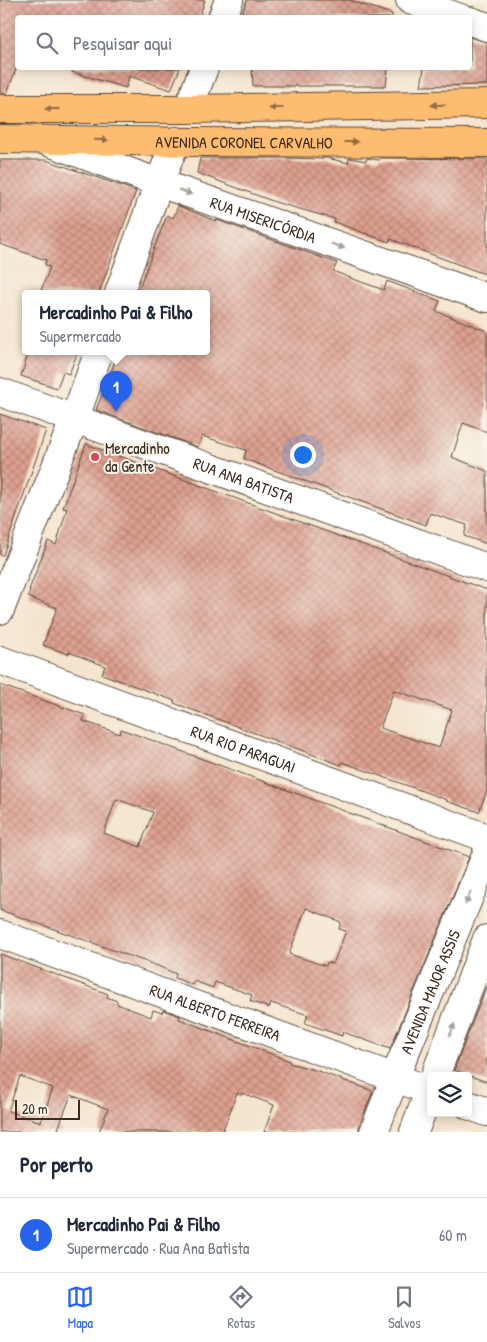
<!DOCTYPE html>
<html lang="pt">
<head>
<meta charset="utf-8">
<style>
  body { margin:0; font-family:"Patrick Hand",sans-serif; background:#f6f6f7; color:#1f2937 }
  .controls { position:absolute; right:15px; bottom:15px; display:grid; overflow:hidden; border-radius:5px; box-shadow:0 2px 12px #0003 }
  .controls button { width:45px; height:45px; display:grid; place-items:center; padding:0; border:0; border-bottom:1px solid #e0e1e3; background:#fff; color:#1f2937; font:25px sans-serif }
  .scale { position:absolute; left:15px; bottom:12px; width:65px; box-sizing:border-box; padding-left:5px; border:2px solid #3b2a1e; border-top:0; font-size:14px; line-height:18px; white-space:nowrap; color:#3b2a1e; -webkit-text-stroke:4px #f7f3e8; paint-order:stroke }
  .you { position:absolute; left:302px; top:454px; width:18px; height:18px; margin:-12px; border:4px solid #fff; border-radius:50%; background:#1a73e8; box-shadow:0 0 0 8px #1a73e833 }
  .badge { display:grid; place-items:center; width:32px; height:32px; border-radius:50%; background:#2563eb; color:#fff; font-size:16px; font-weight:700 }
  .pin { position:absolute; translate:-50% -41px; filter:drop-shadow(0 1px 2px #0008) }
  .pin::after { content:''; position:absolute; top:26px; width:18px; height:15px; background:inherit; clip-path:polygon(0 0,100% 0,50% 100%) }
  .popup { position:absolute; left:22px; top:290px; width:188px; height:65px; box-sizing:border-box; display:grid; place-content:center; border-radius:5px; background:#fff; filter:drop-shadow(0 1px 4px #0005); font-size:16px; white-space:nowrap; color:#747a83 }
  .popup b { font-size:19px; color:#1f2937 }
  .popup::after { content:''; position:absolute; left:50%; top:100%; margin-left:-10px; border:10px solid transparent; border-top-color:#fff }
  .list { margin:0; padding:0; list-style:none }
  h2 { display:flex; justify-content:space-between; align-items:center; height:65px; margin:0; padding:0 20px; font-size:21px }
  h2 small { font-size:16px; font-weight:400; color:#747a83 }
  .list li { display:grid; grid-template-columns:32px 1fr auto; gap:15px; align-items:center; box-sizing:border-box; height:75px; padding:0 20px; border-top:1px solid #e0e1e3 }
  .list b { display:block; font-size:19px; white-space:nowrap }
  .list p { margin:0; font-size:16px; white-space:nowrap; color:#747a83 }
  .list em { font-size:16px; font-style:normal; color:#747a83 }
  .icon { flex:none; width:28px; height:28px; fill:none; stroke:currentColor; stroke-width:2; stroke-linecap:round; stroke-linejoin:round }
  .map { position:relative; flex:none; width:487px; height:1132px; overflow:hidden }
  .search { position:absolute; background:#fff; box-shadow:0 2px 12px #0003; left:15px; right:15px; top:15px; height:55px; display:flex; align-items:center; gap:12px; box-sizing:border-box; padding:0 18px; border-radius:5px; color:#747a83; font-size:19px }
  .sheet { height:140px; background:#fff }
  nav { display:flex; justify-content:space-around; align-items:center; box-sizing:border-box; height:70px; border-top:1px solid #e0e1e3; background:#fff; font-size:14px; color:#747a83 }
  nav a { display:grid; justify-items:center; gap:2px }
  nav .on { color:#2563eb }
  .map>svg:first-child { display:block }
  .building { fill:url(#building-cross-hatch); fill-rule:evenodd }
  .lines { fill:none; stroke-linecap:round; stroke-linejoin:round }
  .minor-casing { stroke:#574638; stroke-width:30 }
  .major-casing { stroke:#574638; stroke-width:30 }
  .minor { stroke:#fff; stroke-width:28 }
  .major { stroke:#fdbc70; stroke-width:28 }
  .oneway { fill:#926c43 }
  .oneway2 { fill:#a79f9a }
  .poi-dot { fill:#d1495b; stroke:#f7f3e8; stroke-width:2 }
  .labels { text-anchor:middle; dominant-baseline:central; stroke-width:4; stroke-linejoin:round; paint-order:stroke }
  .street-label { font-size:16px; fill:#3b2a1e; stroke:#f7f3e8 }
  .poi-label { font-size:16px; fill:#3b2a1e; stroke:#f7f3e8; text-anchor:start }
</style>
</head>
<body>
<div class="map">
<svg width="487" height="1132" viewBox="0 0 487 1132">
  <defs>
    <pattern id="building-cross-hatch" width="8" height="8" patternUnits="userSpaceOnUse" patternTransform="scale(1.25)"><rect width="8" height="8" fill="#dea090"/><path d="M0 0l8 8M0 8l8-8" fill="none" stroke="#b58375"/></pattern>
  </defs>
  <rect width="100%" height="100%" fill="#f7f3e8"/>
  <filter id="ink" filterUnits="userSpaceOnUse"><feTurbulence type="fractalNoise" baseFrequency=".02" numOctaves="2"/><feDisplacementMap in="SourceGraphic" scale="10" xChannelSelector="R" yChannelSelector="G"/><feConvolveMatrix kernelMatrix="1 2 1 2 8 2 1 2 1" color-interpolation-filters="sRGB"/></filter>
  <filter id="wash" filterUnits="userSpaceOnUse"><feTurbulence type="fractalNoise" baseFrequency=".0096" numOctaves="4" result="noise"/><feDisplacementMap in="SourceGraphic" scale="20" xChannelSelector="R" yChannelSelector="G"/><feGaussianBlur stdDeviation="1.12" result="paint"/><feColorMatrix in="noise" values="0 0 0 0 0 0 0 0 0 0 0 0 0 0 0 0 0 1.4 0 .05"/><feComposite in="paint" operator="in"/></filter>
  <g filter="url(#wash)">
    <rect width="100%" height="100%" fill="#f5e4ce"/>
    <g id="blocks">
      <path class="building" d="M0,0H205L199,18H18V64L7,93H0Z
        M247,0H349L392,14V18H240Z
        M470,37L487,42V85L421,86L424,68H470Z
        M72,68H180L171,90L129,76L126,88L72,72Z
        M252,68H388L386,86H253Z
        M200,158H287L322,159V158H327L348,163L349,158L366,161L367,158L379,160L380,158L487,159V275L390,239L389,242L334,222L335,219L275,202L197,173Z
        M0,160H46L136,191L99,293H40L50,267L45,265L46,260L0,244Z
        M178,206L216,221L217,220L337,263L333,271L353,279L384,290L387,281L440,301L436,311L487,331V432L463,423L452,457L487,471V544L464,536L467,525L448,519L430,513L426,525L244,459L246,450L202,436L198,447L96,410L119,351H206V293H137L167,215L173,218Z
        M29,351H78L69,374L63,372L57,388L21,376Z
        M0,414L46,430L3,555H0Z
        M86,444L487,590V790L479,812L446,801L447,800L342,762L341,765L174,703L175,701L102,674L105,666L69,652L68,654L43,645L57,608L28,597L30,590H29L48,541L56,545L67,509L63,508ZM394,690L452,710L439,748L380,728Z
        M0,685L85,715L83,721L120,734L121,729L469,857L390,1049L343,1032L342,1036L305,1023L308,1015L271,1003L269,1008L250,1001L252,995L215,982L213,988L194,981L193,985L175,978L176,974L158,966L0,910ZM116,799L153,812L140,847L104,833ZM306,908L341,922L339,929L346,931L333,964L327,962L326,966L289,954Z
        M0,954L108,994L107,997L117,1001V1004L151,1017L153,1010L162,1013L163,1010L180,1016L179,1019L290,1061L289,1063L315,1070L373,1091L359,1126V1132H264L274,1105L242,1093V1095L237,1093L222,1132H99L108,1109L71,1095L58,1129L61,1130V1132H0ZM20,1076L53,1088L41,1122L8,1111Z
        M486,987L487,988V1082L454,1070Z"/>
    </g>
  </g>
  <g filter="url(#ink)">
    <use href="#blocks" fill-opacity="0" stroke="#574638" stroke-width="1"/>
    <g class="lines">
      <defs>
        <g id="minor">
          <path d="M410,0L460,18"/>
          <path d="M222,18L229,0"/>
          <path d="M470,21L487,27"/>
          <path d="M188,109L204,68"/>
          <path id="s1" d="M46,141L159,183L487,298"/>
          <path d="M119,293L159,183L176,141"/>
          <path id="s2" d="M0,392L487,568"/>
          <path d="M0,610L74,420L99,351"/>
          <path id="s3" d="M0,660L487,838"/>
          <path id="s4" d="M0,934L431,1091"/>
          <path d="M435,1076L487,939"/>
          <path d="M468,1105L487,1112"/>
          <path id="s5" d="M374,1132L395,1077L487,853"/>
          <path d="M414,1132L431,1087"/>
        </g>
        <g id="major">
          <path d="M0,109H188L487,104"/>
          <path id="s6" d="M0,139L192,142L487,143"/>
        </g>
      </defs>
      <use href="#minor" class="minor-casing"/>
      <use href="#major" class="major-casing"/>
      <use href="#minor" class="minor"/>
      <use href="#major" class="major"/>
    </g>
    <defs><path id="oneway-solid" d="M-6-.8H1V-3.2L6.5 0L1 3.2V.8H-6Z" transform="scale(1.25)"/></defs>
    <g class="oneway">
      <use href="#oneway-solid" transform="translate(438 105) rotate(179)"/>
      <use href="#oneway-solid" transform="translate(276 108) rotate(179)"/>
      <use href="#oneway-solid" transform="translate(52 109) rotate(-180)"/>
      <use href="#oneway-solid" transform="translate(101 140) rotate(1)"/>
      <use href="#oneway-solid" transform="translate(351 142)"/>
    </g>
    <g class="oneway2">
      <use href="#oneway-solid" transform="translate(185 192) rotate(19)"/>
      <use href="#oneway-solid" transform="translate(338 246) rotate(19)"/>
      <use href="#oneway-solid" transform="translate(468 898) rotate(112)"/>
      <use href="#oneway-solid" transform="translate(452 1030) rotate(-69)"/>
    </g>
  </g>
  <circle class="poi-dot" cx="95" cy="457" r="5"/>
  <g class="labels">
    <g class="street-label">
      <text stroke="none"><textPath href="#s6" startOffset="244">AVENIDA CORONEL CARVALHO</textPath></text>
      <text stroke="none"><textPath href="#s1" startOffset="231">RUA MISERICÓRDIA</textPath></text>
      <text stroke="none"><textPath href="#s2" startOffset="259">RUA ANA BATISTA</textPath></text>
      <text stroke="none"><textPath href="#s3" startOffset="259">RUA RIO PARAGUAI</textPath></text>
      <text stroke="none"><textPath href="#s5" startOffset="151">AVENIDA MAJOR ASSIS</textPath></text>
      <text stroke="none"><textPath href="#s4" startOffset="229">RUA ALBERTO FERREIRA</textPath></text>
    </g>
    <g class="poi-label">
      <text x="105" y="448">Mercadinho<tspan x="105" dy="18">da Gente</tspan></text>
    </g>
  </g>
</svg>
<div class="controls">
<button><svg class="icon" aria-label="layers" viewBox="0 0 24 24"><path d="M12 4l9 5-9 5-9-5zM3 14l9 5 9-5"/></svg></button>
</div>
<div class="scale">20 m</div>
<div class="you"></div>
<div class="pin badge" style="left:116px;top:412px">1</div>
<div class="popup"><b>Mercadinho Pai &amp; Filho</b>Supermercado</div>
<div class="search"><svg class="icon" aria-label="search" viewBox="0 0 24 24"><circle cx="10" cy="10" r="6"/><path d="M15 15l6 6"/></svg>Pesquisar aqui</div>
</div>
<section class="sheet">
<h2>Por perto<small></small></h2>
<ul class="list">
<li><span class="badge">1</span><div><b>Mercadinho Pai &amp; Filho</b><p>Supermercado · Rua Ana Batista</p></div><em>60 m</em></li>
</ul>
</section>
<nav>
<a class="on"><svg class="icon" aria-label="map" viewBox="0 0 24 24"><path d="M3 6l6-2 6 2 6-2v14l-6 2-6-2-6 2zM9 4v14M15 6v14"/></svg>Mapa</a>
<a><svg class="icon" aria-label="directions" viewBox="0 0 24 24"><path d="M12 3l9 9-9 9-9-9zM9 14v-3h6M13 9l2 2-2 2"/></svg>Rotas</a>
<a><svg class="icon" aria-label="saved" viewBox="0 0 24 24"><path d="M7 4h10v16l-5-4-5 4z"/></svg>Salvos</a>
</nav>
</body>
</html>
